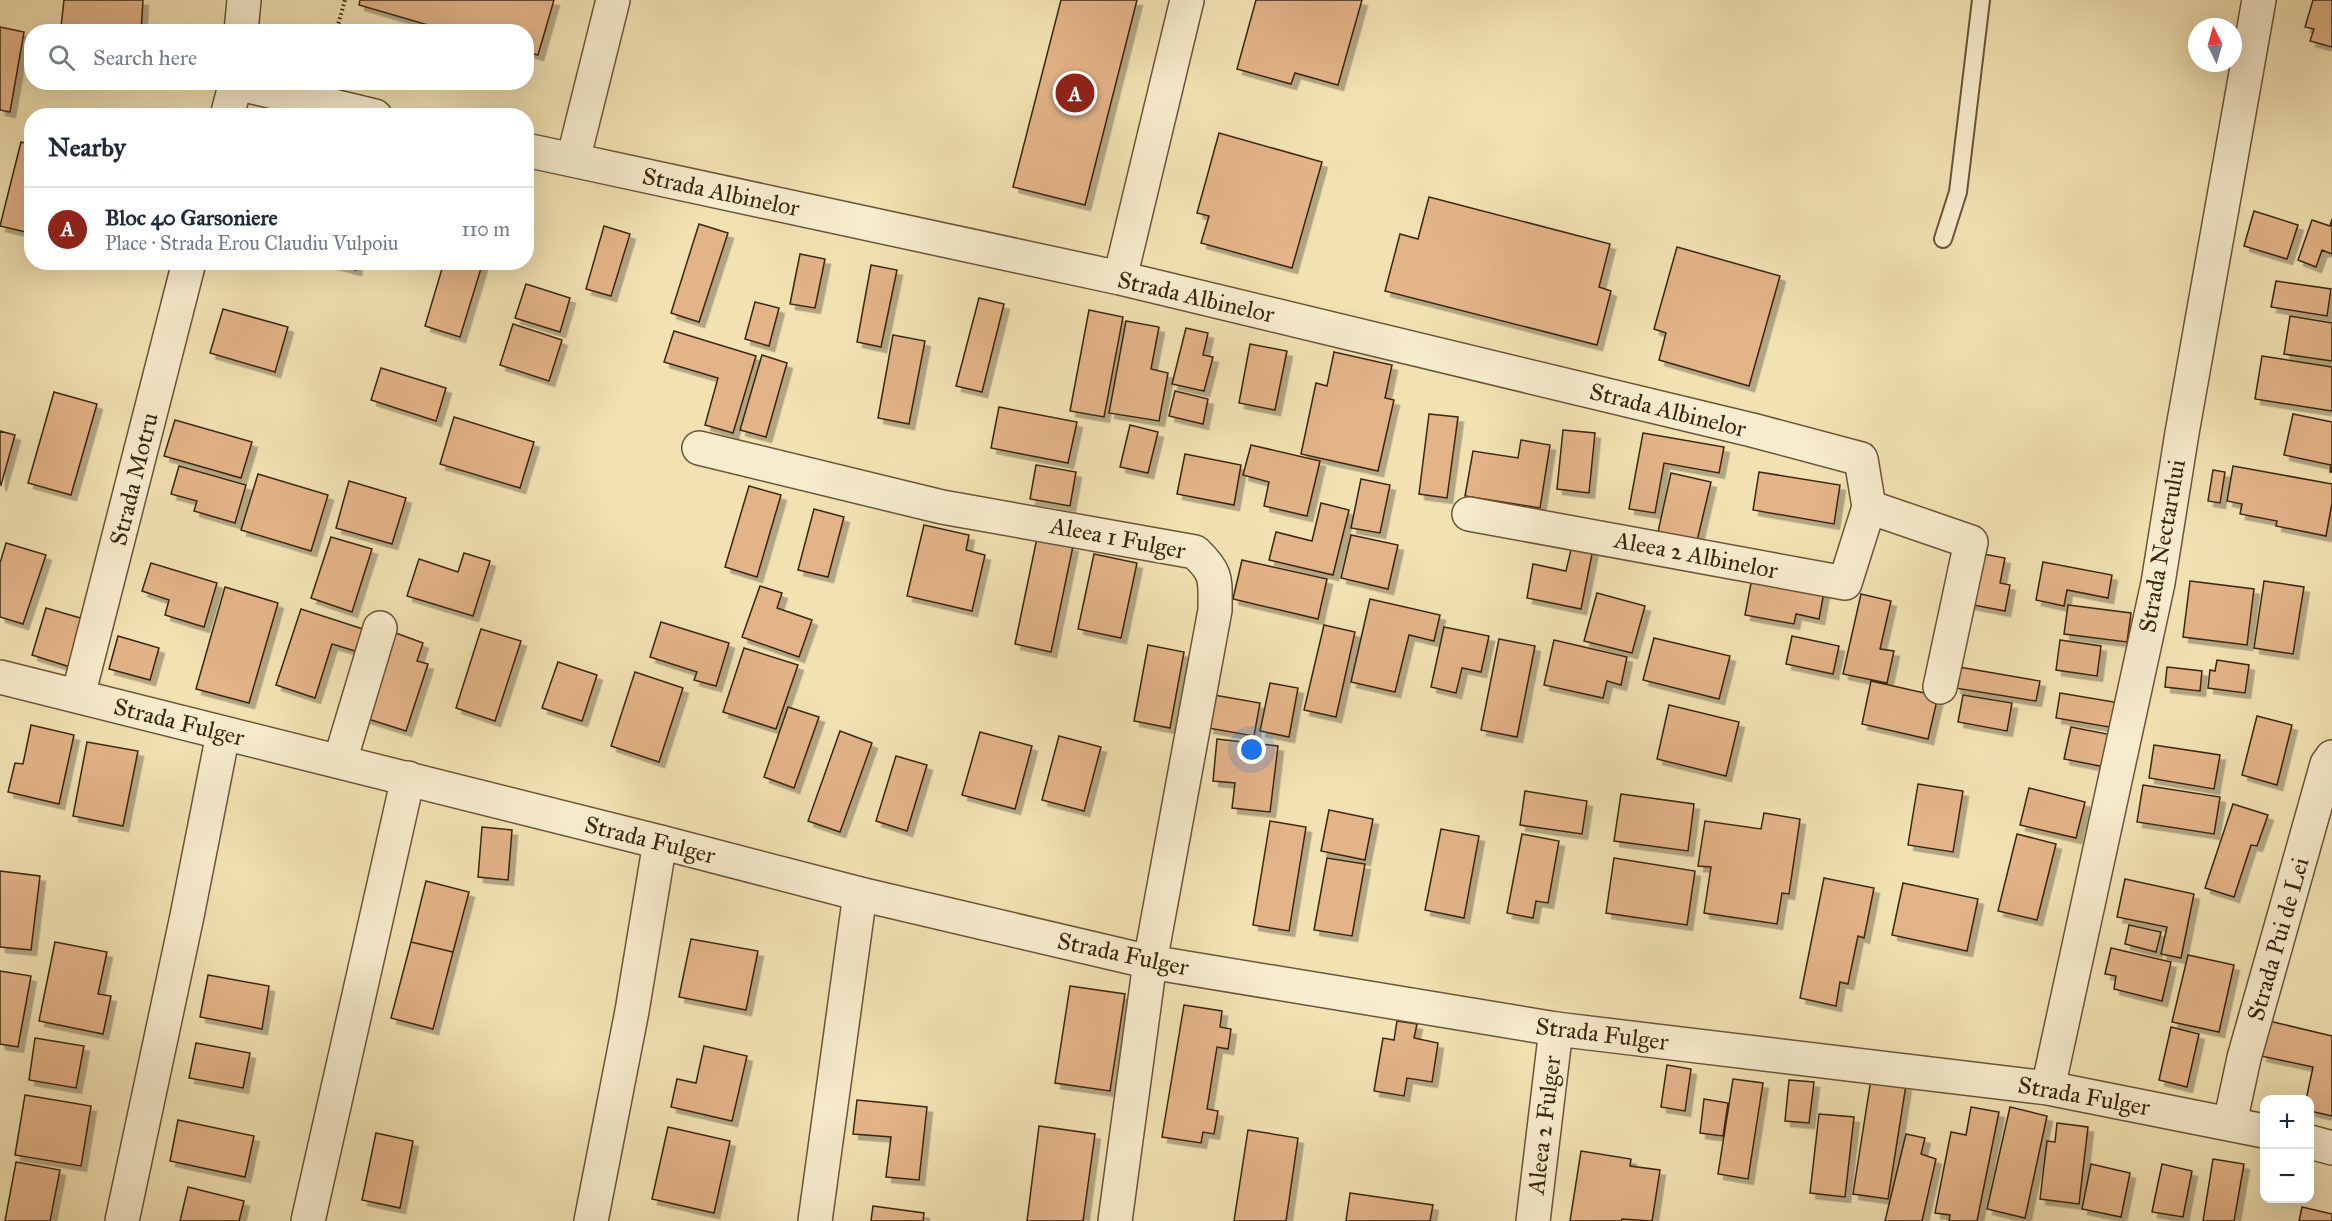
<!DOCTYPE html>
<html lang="en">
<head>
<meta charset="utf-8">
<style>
  body { margin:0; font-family:"IM FELL Great Primer",serif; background:#f2f2f3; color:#1f2937 }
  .controls { position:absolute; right:18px; bottom:18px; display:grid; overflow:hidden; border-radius:12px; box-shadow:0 6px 24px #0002 }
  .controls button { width:54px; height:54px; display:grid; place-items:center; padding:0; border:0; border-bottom:2px solid #e0e1e3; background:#fff; color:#1f2937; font:30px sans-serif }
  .compass { position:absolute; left:2188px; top:18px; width:54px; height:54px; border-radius:50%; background:#fff; box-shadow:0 6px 24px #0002; rotate:355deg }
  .you { position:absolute; left:1252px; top:750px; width:21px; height:21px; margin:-15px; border:4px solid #fff; border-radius:50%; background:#1a73e8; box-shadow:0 0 0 9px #1a73e833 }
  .badge { display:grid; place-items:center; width:39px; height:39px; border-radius:50%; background:#8f2418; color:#fff; font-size:20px; font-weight:700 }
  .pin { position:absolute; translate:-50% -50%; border:3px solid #fff; box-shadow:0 2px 6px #0006 }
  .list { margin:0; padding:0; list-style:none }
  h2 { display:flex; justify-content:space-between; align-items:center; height:78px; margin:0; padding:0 24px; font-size:26px }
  h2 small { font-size:20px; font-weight:400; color:#747a83 }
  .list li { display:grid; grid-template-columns:39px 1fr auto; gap:18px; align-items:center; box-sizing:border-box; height:84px; padding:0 24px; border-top:2px solid #e0e1e3 }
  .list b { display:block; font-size:22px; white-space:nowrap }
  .list p { margin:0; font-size:20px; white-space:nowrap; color:#747a83 }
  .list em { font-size:20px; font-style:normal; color:#747a83 }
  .icon { flex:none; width:33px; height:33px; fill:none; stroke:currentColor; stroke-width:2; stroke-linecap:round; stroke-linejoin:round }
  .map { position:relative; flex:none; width:2332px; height:1221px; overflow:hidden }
  .search { position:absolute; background:#fff; box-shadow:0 6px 24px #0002; left:24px; top:24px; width:510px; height:66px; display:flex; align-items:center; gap:15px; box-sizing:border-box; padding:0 21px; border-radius:24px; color:#747a83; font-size:22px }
  .panel { position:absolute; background:#fff; box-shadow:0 6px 24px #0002; left:24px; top:108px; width:510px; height:162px; border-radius:24px }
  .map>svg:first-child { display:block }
  .building { fill:#e3b487; stroke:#3c2610; stroke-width:1.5; filter:url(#shadow) }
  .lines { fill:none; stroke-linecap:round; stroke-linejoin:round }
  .service-casing { stroke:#6a5538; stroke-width:20 }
  .minor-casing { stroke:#6a5538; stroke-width:36 }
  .tertiary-casing { stroke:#6a5538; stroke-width:36 }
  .path { stroke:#3c2610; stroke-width:4; stroke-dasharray:1.5 3; stroke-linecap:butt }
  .service { stroke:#f7eccd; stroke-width:16 }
  .minor { stroke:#f7eccd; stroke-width:33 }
  .tertiary { stroke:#f7eccd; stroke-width:33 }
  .labels { text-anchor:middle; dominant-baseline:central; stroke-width:5; stroke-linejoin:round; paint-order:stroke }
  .street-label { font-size:24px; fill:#3c2610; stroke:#f7eccd }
</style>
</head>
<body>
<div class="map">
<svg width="2332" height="1221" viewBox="0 0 2332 1221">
  <defs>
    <filter id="shadow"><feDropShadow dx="5.5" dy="5.5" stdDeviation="0" flood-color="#0004"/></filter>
  </defs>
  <rect width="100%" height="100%" fill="#f2e2b2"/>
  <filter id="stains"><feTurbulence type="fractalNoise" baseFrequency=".00333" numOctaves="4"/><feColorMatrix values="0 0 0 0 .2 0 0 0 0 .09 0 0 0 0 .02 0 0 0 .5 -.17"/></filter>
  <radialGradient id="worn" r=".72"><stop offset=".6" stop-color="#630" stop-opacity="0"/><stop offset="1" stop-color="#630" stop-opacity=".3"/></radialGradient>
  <path class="building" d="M64,0H143L141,32L61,27Z
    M360,0H554L538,55L526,52V32H452L359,5Z
    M1061,0H1137L1085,205L1013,187Z
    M1256,0H1362L1338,85L1295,73L1291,84L1237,69Z
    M2313,0H2332V47L2310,41L2314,29L2305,27Z
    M0,27L24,32L10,112L0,110Z
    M1219,133L1322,162L1292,268L1201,243L1209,216L1197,213Z
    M21,142L32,145L30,233L0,226Z
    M1429,197L1610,244L1599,287L1611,291L1597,345L1385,291L1400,234L1418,239Z
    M2254,211L2298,225L2287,259L2244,246Z
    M2332,219V254L2322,250L2316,267L2298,260L2312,220L2330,226Z
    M699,224L728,233L699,322L671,313Z
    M604,226L630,234L611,296L586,289Z
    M1677,247L1780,276L1749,386L1659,360L1666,333L1654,329Z
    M800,254L825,259L815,308L790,304Z
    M325,262H357L356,270Z
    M444,262H483L460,337L425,326Z
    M871,265L897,270L881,347L857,342Z
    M2276,281L2331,289L2327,316L2271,307Z
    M526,284L570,298L560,332L515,318Z
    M979,298L1004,304L982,392L956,386Z
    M755,302L779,308L769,346L745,339Z
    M223,309L288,327L275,372L210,353Z
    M1089,310L1123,317L1104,417L1070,411Z
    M2290,316L2332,323V361L2284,354Z
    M1126,321L1159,327L1151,369L1168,373L1159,421L1109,413Z
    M513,324L562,340L549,381L500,365Z
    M1186,328L1208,333L1203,355L1213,357L1204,391L1172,384Z
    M674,331L756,356L733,433L705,425L718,378L664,362Z
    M893,335L925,341L909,424L878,418Z
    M1250,344L1287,351L1275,410L1239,403Z
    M1334,352L1392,365L1385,398L1394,400L1378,471L1301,454L1316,383L1327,386Z
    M762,355L787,363L766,437L740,430Z
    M2262,356L2332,367V411L2255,399Z
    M381,368L446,388L436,421L371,400Z
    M1175,391L1208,399L1203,424L1169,416Z
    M54,392L97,404L71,495L28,483Z
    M999,407L1077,422L1068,463L991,448Z
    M1429,414L1458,417L1447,498L1419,494Z
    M2293,414L2332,422V472H2330L2331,465L2284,455Z
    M454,417L534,442L520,488L440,464Z
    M175,420L252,442L241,478L164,456Z
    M1130,425L1158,432L1148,473L1120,467Z
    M1563,430L1595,433L1589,493L1557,489Z
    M0,431L15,435L1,485L0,484Z
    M1643,433L1724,447L1719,473L1664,463L1655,513L1629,509Z
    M1521,440L1550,445L1540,508L1465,496L1473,451L1518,458Z
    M1251,445L1320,461L1307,516L1264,506L1269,482L1243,475Z
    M1185,454L1241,465L1234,505L1177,494Z
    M1036,465L1076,472L1070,506L1030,499Z
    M179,466L246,485L235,523L194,511L197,501L171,494Z
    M2233,466L2332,484V503L2326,536L2276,526L2277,521L2240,514L2242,504L2227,501Z
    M2213,470L2225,472L2220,503L2208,501Z
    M1759,472L1840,485L1834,524L1753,510Z
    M1671,473L1711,482L1697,541L1658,532Z
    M258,474L328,495L311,551L241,530Z
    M1361,479L1390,485L1380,533L1351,528Z
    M349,481L406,498L392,544L336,528Z
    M749,486L781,495L757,577L725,567Z
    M1321,503L1349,510L1333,575L1269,560L1276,532L1312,541Z
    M814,509L844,517L828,577L798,570Z
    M924,525L969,535L966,550L985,555L972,611L907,596Z
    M1351,535L1398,545L1388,589L1341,578Z
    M331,537L372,549L352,612L311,598Z
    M1037,538L1073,546L1051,652L1015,644Z
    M6,543L46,555L23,624L0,617V563Z
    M1572,545L1593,549L1581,609L1527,598L1533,564L1566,571Z
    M464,553L490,561L473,616L407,596L419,559L458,572Z
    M1978,553L2005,558L2000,583L2010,585L2005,611L1968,604Z
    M1094,554L1137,563L1121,638L1078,629Z
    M1242,560L1327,579L1318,619L1233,599Z
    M2043,562L2112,575L2108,598L2067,590L2064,606L2036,600Z
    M151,563L217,583L204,627L165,615L169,600L142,591Z
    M1752,578L1824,592L1819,619L1796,614L1794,624L1745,615Z
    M2190,581L2254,589L2247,645L2183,637Z
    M2264,581L2304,587L2293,654L2254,648Z
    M760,586L782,593L777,608L812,620L799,657L742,637Z
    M225,587L278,603L249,703L196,689Z
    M1597,593L1645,606L1632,653L1584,641Z
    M1861,594L1891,601L1880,649L1894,651L1887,683L1843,674Z
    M1370,599L1440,615L1434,641L1409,635L1395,692L1351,682Z
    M2068,605L2131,613L2127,642L2064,634Z
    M46,608L84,619L70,667L32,655Z
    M301,609L363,629L355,651L332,644L315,698L276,685Z
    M661,622L729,643L716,686L694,680L697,672L650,657Z
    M1324,625L1355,632L1336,717L1304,710Z
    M1444,627L1489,636L1481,672L1462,668L1456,693L1431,687Z
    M481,629L521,641L495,721L456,708Z
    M393,632L423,643L417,661L428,664L406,731L365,718Z
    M118,636L159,648L150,680L109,669Z
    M1792,636L1839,646L1833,674L1786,664Z
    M1654,638L1730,656L1719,699L1643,680Z
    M1499,639L1535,646L1517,737L1481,730Z
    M1554,640L1627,657L1621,685L1607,681L1603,698L1544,685Z
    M2060,640L2101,646L2097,676L2056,670Z
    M1148,645L1184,652L1170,728L1134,721Z
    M744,648L798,665L776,729L723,712Z
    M2217,660L2249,665L2245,693L2208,688L2210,670L2215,671Z
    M558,662L597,675L582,721L542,708Z
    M1959,667L2040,681L2036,701L1955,688Z
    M2167,667L2202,671L2200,691L2165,687Z
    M635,672L683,688L659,762L611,746Z
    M1871,681L1938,696L1928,739L1862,724Z
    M1270,683L1298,688L1289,737L1260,731Z
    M2060,693L2120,703L2115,728L2056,718Z
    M1214,695L1260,703L1254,736L1208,728Z
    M1963,695L2012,703L2007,731L1958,722Z
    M1669,705L1739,722L1726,776L1657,759Z
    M788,707L819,717L794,788L764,777Z
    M2257,716L2292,725L2277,785L2242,775Z
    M31,725L74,735L59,804L8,792L15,763L23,764Z
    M2071,727L2112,735L2105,767L2064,759Z
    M840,731L872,743L840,832L808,821Z
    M980,732L1032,746L1015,809L962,795Z
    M1059,736L1101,747L1084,811L1042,800Z
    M1217,739L1278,746L1270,812L1232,808L1235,783L1213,781Z
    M87,742L138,751L123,826L73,816Z
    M2154,745L2220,755L2214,789L2149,778Z
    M896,756L927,765L907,831L876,821Z
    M1918,784L1963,791L1953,852L1908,845Z
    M2143,785L2220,797L2214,834L2137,822Z
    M2029,788L2085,802L2076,838L2020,825Z
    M1525,791L1587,801L1582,834L1520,825Z
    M1621,794L1694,804L1688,851L1614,841Z
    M2233,804L2268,815L2257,846L2251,845L2234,897L2205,888Z
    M1329,810L1373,819L1365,860L1321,851Z
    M1764,813L1800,819L1789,894L1782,893L1777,924L1704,913L1711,867L1698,866L1705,821L1761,829Z
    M1270,821L1306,827L1289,931L1253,925Z
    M482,827L512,830L508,880L478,877Z
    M1441,829L1479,836L1464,918L1425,910Z
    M1522,834L1559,841L1548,903L1536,901L1533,918L1507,913Z
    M2017,834L2056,844L2037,920L1998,911Z
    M1327,858L1365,864L1352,936L1314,930Z
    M1614,858L1695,871L1687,925L1606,913Z
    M0,871L40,876L31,950L0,947Z
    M1824,878L1874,888L1864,938L1858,936L1848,984L1840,982L1836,1006L1800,998Z
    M2125,879L2194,894L2181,958L2161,954L2167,927L2117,917Z
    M426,881L469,892L453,952L411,942Z
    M1903,883L1978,899L1967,951L1892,935Z
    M2129,925L2161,932L2156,952L2125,944Z
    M691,939L758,951L746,1010L679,997Z
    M55,942L107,952L98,994L111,996L103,1034L39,1021Z
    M411,942L453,952L433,1029L391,1018Z
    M2111,948L2171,962L2162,1001L2114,989L2116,976L2105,974Z
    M2188,955L2234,965L2219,1032L2172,1022Z
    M0,971L31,976L18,1047L0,1044Z
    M208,975L269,986L262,1029L200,1017Z
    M1070,986L1125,994L1110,1091L1055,1083Z
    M1184,1005L1222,1011L1220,1027L1231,1029L1228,1049L1217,1047L1207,1109L1218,1111L1214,1134L1203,1132L1201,1143L1162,1137Z
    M1397,1021L1417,1024L1414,1038L1438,1043L1432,1082L1407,1078L1404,1096L1374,1091L1383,1038L1394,1040Z
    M2269,1021L2332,1036V1116L2310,1111V1100H2306L2313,1067L2261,1056Z
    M2171,1027L2199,1034L2187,1087L2159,1080Z
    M35,1038L84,1046L76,1088L29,1080Z
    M196,1043L250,1053L243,1088L189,1078Z
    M704,1046L747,1056L732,1121L671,1107L677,1079L696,1083Z
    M1667,1065L1691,1069L1685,1111L1661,1107Z
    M1733,1079L1763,1083L1748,1179L1718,1174Z
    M1871,1079L1906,1085L1888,1199L1853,1194Z
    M1789,1080L1814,1082L1809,1123L1785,1121Z
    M25,1095L91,1106L81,1166L15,1155Z
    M1704,1099L1728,1103L1723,1136L1700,1133Z
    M857,1100L927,1107L919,1180L886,1177L891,1137L853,1134Z
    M1971,1107L1999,1112L1977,1221H1949L1950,1215L1935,1213L1951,1132L1966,1135Z
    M2010,1107L2047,1116L2025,1218L1987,1209Z
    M1819,1114L1854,1117L1845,1197L1810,1193Z
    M178,1120L254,1136L245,1177L170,1161Z
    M2057,1123L2088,1127L2079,1204L2040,1199L2047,1141L2055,1142Z
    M1039,1126L1095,1134L1083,1221H1027Z
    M668,1127L730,1141L714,1213L652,1199Z
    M1248,1130L1298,1138L1286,1221H1234Z
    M376,1133L413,1141L400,1208L362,1200Z
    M1906,1134L1925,1138L1921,1154L1936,1159L1922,1221H1885Z
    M1581,1151L1631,1159L1630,1166L1660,1170L1652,1221L1622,1219L1621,1221H1570Z
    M2213,1159L2244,1164L2234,1221H2203Z
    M16,1162L60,1170L50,1221H5Z
    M2091,1164L2130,1173L2121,1217L2082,1209Z
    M2162,1164L2192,1171L2183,1217L2152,1212Z
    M188,1187L244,1201L239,1221H180Z
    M1350,1193L1433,1205L1430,1221H1346Z
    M873,1206L924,1213L923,1221H871Z
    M2302,1207L2332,1214V1221H2299Z"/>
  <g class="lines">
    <defs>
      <path id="service" d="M1943,239L1958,192L1981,0"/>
      <path id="minor" d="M236,83L375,116
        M526,150L1120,278L1752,430L1861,459L1869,507L1845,583L1469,514
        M573,160L613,0
        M1120,278L1187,0
        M699,448L942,507L1195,552C1218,574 1215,579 1215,610L1150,962L1115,1221
        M1869,507L1971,542L1940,687
        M340,761L380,628
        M2048,1088L2158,583L2182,433L2259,0
        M2230,1123L2244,1058L2327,764L2332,757
        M122,1221L187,916L223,734
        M308,1221L408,778
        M591,1221L632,1011L660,842
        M815,1221L860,894
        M1533,1221L1556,1029"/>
      <path id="tertiary" d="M241,32L244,0
        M227,116L236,82
        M0,677L660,842L860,894L1150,962L1556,1029L2048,1088L2264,1131
        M78,696L189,262
        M2310,1142L2332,1148"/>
    </defs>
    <use href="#service" class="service-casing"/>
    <use href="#minor" class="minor-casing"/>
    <use href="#tertiary" class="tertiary-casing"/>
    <path class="path" d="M336,32L345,0"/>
    <use href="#service" class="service"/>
    <use href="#minor" class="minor"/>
    <use href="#tertiary" class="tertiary"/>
  </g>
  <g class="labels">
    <g class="street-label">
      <text transform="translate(721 192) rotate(12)">Strada Albinelor</text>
      <text transform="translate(1196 297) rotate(13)">Strada Albinelor</text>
      <text transform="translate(1668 410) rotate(14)">Strada Albinelor</text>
      <text transform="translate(134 479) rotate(-76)">Strada Motru</text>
      <text transform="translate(1118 538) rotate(11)">Aleea 1 Fulger</text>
      <text transform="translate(2162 546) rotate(-80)">Strada Nectarului</text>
      <text transform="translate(1696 555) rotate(11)">Aleea 2 Albinelor</text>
      <text transform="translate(179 722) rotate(14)">Strada Fulger</text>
      <text transform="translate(650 840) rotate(14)">Strada Fulger</text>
      <text transform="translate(2278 939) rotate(-74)">Strada Pui de Lei</text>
      <text transform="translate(1123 954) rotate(12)">Strada Fulger</text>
      <text transform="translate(1602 1034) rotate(7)">Strada Fulger</text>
      <text transform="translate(2084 1096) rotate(10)">Strada Fulger</text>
      <text transform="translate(1544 1125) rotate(-83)">Aleea 2 Fulger</text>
    </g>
  </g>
  <rect width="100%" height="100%" filter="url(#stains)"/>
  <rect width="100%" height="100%" fill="url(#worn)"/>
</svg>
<div class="controls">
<button>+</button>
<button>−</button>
</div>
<svg class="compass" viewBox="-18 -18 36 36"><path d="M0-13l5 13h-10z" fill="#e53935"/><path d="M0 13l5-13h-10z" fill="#747a83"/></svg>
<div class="you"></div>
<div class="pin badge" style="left:1075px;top:93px">A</div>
<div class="search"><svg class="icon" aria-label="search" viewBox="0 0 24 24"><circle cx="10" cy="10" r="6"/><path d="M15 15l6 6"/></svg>Search here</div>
<section class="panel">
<h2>Nearby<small></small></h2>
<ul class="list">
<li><span class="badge">A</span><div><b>Bloc 40 Garsoniere</b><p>Place · Strada Erou Claudiu Vulpoiu</p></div><em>110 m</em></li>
</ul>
</section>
</div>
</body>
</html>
